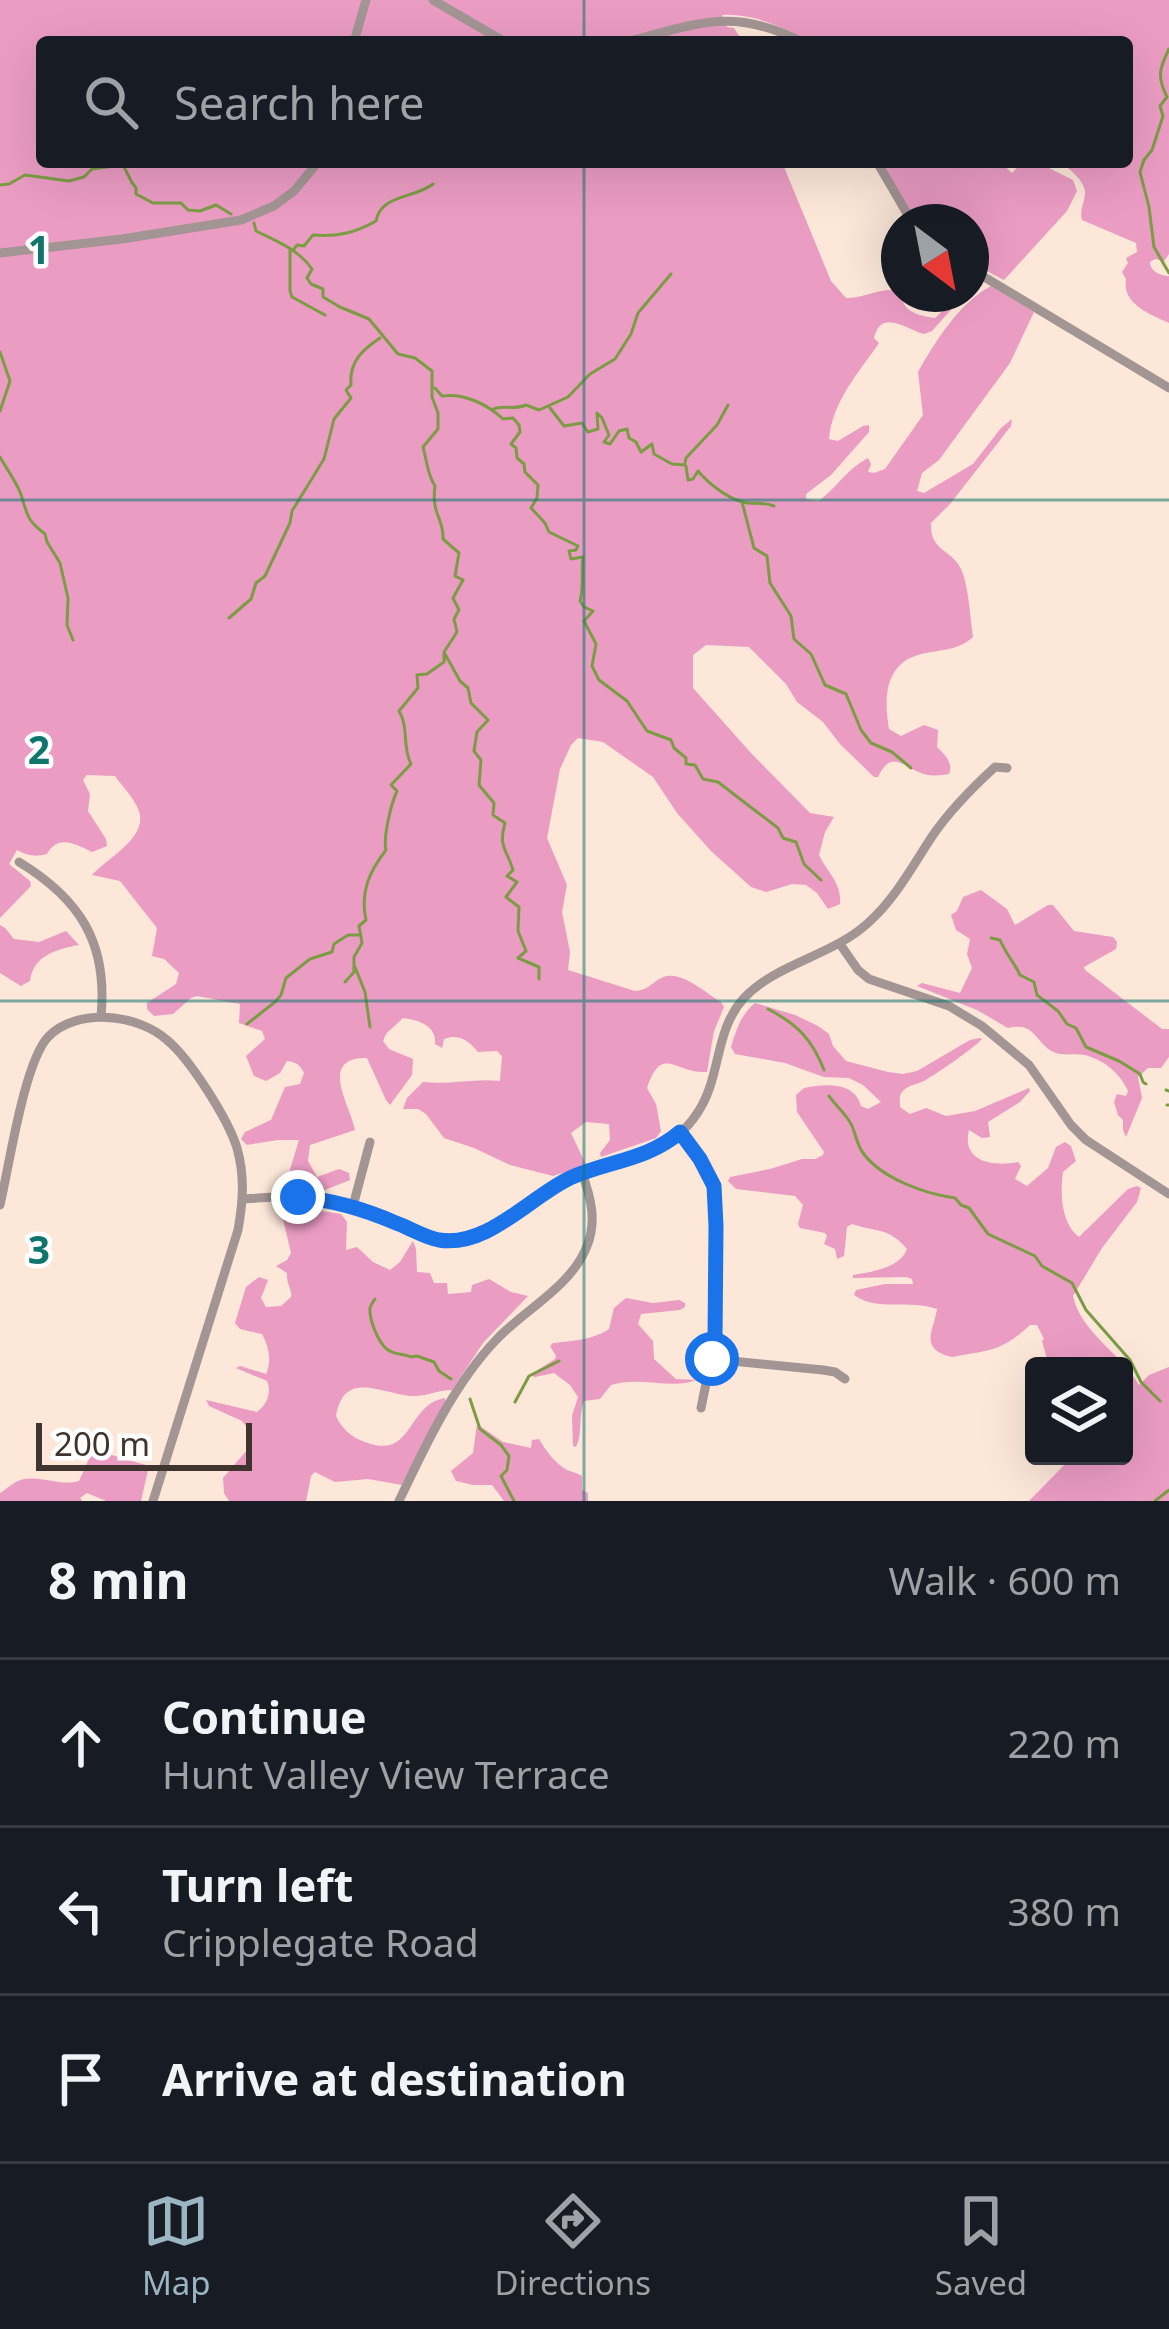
<!DOCTYPE html>
<html lang="en">
<head>
<meta charset="utf-8">
<style>
  body { margin:0; font-family:"Noto Sans",sans-serif; background:#20242c; color:#f1f3f6 }
  .controls { position:absolute; right:36px; bottom:36px; display:grid; overflow:hidden; border-radius:12px; box-shadow:0 12px 48px #0002 }
  .controls button { width:108px; height:108px; display:grid; place-items:center; padding:0; border:0; border-bottom:3px solid #363941; background:#171b24; color:#f1f3f6; font:60px sans-serif }
  .compass { position:absolute; left:881px; top:204px; width:108px; height:108px; border-radius:50%; background:#171b24; box-shadow:0 12px 48px #0002; rotate:148deg }
  .scale { position:absolute; left:36px; bottom:30px; width:216px; box-sizing:border-box; padding-left:12px; border:6px solid #3f352e; border-top:0; font-size:33px; line-height:42px; white-space:nowrap; color:#3f352e; -webkit-text-stroke:9px #fff; paint-order:stroke }
  .stop { position:absolute; width:36px; height:36px; margin:-27px; border:9px solid #1a73e8; border-radius:50%; background:#fff }
  .stop.end { background:#1a73e8; border-color:#fff; box-shadow:0 3px 12px #0008 }
  .list { margin:0; padding:0; list-style:none }
  h2 { display:flex; justify-content:space-between; align-items:center; height:156px; margin:0; padding:0 48px; font-size:51px }
  h2 small { font-size:39px; font-weight:400; color:#9ea1a6 }
  .list li { display:grid; grid-template-columns:78px 1fr auto; gap:36px; align-items:center; box-sizing:border-box; height:168px; padding:0 48px; border-top:3px solid #363941 }
  .list b { display:block; font-size:45px; white-space:nowrap }
  .list p { margin:0; font-size:39px; white-space:nowrap; color:#9ea1a6 }
  .list em { font-size:39px; font-style:normal; color:#9ea1a6 }
  .icon { flex:none; width:66px; height:66px; fill:none; stroke:currentColor; stroke-width:2; stroke-linecap:round; stroke-linejoin:round }
  .map { position:relative; flex:none; width:1169px; height:1501px; overflow:hidden }
  .search { position:absolute; background:#171b24; box-shadow:0 12px 48px #0002; left:36px; right:36px; top:36px; height:132px; display:flex; align-items:center; gap:30px; box-sizing:border-box; padding:0 42px; border-radius:12px; color:#9ea1a6; font-size:45px }
  .sheet { height:660px; background:#171b24 }
  nav { display:flex; justify-content:space-around; align-items:center; box-sizing:border-box; height:168px; border-top:3px solid #363941; background:#171b24; font-size:33px; color:#9ea1a6 }
  nav a { display:grid; justify-items:center; gap:6px }
  nav .on { color:#9bb5c2 }
  .map>svg:first-child { display:block }
  .green { fill:#eb9cc3 }
  .lines { fill:none; stroke-linecap:round; stroke-linejoin:round }
  .stream { stroke:#7c9c44; stroke-width:3 }
  .minor { stroke:#a39594; stroke-width:9 }
  .route { stroke:#1a73e8; stroke-width:15 }
  .grid { fill:none; stroke:#0f766e; stroke-width:3; stroke-opacity:0.55 }
  .grid-label { font-size:39px; text-anchor:middle; font-weight:bold; fill:#0f766e; stroke:#fff; stroke-width:9; stroke-linejoin:round; paint-order:stroke }
</style>
</head>
<body>
<div class="map">
<svg width="1169" height="1501" viewBox="0 0 1169 1501">
  <rect width="100%" height="100%" fill="#fce7d9"/>
  <path class="green" d="M0,0H1169V254L1164,261L1155,259L1150,262C1150,271 1161,276 1169,276V323C1149,314 1122,304 1126,279L1122,272L1128,263L1126,258L1137,252L1136,243L1082,220C1079,209 1085,203 1085,192C1084,180 1070,170 1061,162H1127V42H809C784,27 752,13 722,15L727,27L734,28L743,42H42V162H782L831,281L846,298C863,298 876,290 891,290L899,280C899,306 908,315 935,318L960,294H965L932,331L924,334C906,329 881,308 874,338L879,343C859,372 832,402 829,439L838,441L863,426L869,425V432L831,475L806,494V499L819,501C837,487 848,468 868,458L871,464L868,472L874,473L885,469L923,415L918,372C935,342 959,303 991,286L1034,312L1010,363L939,460L922,473L917,491L924,493L973,464L1001,428L1012,419L1011,426L950,504L931,523C930,552 951,548 961,569C969,587 970,618 973,637C957,652 938,649 918,655C884,665 884,700 889,729L901,736L924,725L938,730L937,747C944,754 954,763 949,774C944,775 933,776 928,775C907,772 893,745 878,777H874L840,744L823,722L797,702L786,684L749,647L706,645L693,655V688L751,753L810,813L834,817L825,832L819,855C827,872 842,883 840,904L828,909L817,893L806,885L792,884L766,892L751,887L711,851L677,813L653,777L603,742L578,738L571,745L560,769L547,838L567,885L562,912L570,952L568,970L635,991C649,990 651,983 663,977C681,970 706,993 721,1002L724,1007L714,1031L707,1072C675,1074 662,1043 647,1088L656,1104L661,1131L656,1138L601,1157L600,1153L610,1140L609,1124L586,1122L571,1133L586,1165L553,1176L510,1165L474,1148L444,1138L426,1114L418,1109H403L407,1098L423,1082C450,1085 475,1078 500,1081L502,1056L497,1051L478,1052C469,1041 459,1033 444,1039L442,1048L435,1044C437,1026 419,1020 403,1018L386,1034L383,1041L389,1049L413,1059L412,1075L390,1105L386,1100L367,1058C317,1057 351,1107 355,1130L310,1145L308,1161L317,1177L339,1169L349,1173L350,1180L320,1192L288,1189L285,1186L299,1140H278L247,1145L241,1139L245,1132L271,1120L285,1087L300,1084L304,1073C300,1065 297,1062 287,1061L280,1073L266,1081L254,1076L246,1056L265,1039L262,1031L239,1023L240,1004L197,996L191,998L173,1014L154,1016L147,1009V1003L176,984L179,973L164,959L152,956L157,928L120,881L92,875C107,858 148,838 139,811C135,799 122,786 115,776L87,775L83,780L90,794L88,811L106,839L107,846L92,852C76,844 58,834 47,854C35,857 28,856 17,850L9,864L30,881L31,886L0,918Z
    M880,162H1000L1012,173L1022,162H1037L1073,180L1077,191L1067,211L1004,280L979,267L986,257L971,242V222H961L943,205L930,215L921,208L913,216Z
    M981,890L1007,909L1015,925L1048,905H1053L1074,931L1113,937L1117,942L1116,949L1084,967L1085,970L1162,1029H1169V1057L1161,1068H1148L1138,1077L1142,1098L1126,1137L1123,1130V1120L1118,1115L1114,1102L1117,1094L1126,1096L1128,1091C1120,1073 1104,1060 1085,1055C1075,1053 1065,1056 1056,1053C1035,1045 1037,1021 1008,1028L977,1010L917,986L922,983L960,993L972,968L967,954L970,939L956,930L951,915L957,911L963,897Z
    M0,925L5,928L14,939L39,942L66,931L79,945C62,948 41,953 33,970C26,986 36,977 21,986L0,973Z
    M755,1003L795,1015L818,1026L829,1034L833,1046L846,1061L888,1072L903,1074L917,1071L970,1040L980,1038L982,1039C973,1049 936,1074 924,1081C918,1084 910,1085 905,1089C898,1095 900,1099 900,1107L910,1114L926,1108L946,1116L975,1111L1029,1088L1030,1091L1020,1102L988,1122L990,1137L982,1138L969,1130C961,1162 993,1167 1018,1162L1021,1166L1015,1179L1027,1186L1048,1168L1056,1147L1065,1142L1071,1146L1076,1161L1063,1172C1060,1193 1061,1224 1079,1237L1128,1189L1137,1186L1141,1188L1137,1202L1102,1248L1073,1296C1081,1333 1121,1353 1139,1385L1149,1375L1169,1367V1501H1029L1073,1456H1124V1366L1054,1365L1047,1359L1042,1341L1044,1339L1037,1325H1030C999,1353 991,1349 952,1357C918,1349 934,1330 937,1309C910,1299 877,1312 854,1295L856,1290L885,1284H913L912,1279L906,1277L853,1278V1275C871,1272 900,1268 907,1249C889,1227 875,1232 852,1224L847,1227L844,1256L837,1259L835,1249L824,1244L827,1236L825,1233L800,1228L798,1224L803,1205L795,1196L736,1189L728,1181L730,1177L770,1169L802,1159H815L823,1155L824,1152L797,1112L796,1095L804,1088C825,1084 854,1081 861,1106L868,1109L881,1102L863,1085L849,1078L824,1077L785,1063L735,1054L731,1047C736,1031 741,1014 755,1003Z
    M283,1205L341,1214L347,1222L346,1250L357,1247L373,1262L390,1270L400,1262L413,1241L416,1249L417,1272L430,1273L434,1283H447L448,1294L471,1292L472,1285L489,1279L511,1292L528,1296L483,1343L452,1390C437,1390 425,1397 411,1396C382,1394 344,1369 336,1416C342,1429 351,1437 365,1442C414,1461 406,1404 445,1398L446,1402L402,1485L368,1479L335,1482L315,1472L311,1476L306,1501H229L224,1493L223,1478L248,1449L251,1433L242,1421L209,1406L206,1400L257,1412C267,1404 272,1393 267,1381L236,1368L240,1366L266,1374C272,1361 269,1347 262,1334L240,1329L235,1323L246,1287L259,1277L268,1280L261,1298L266,1307L281,1306L291,1297C293,1291 286,1284 287,1273L276,1266L287,1260L291,1253L282,1215L288,1207Z
    M626,1298L653,1303L679,1300L685,1303V1307L680,1310L641,1314L638,1324L653,1341L654,1359L676,1379L696,1380C673,1390 640,1376 611,1385L600,1399L584,1401C578,1416 583,1434 576,1447L573,1446L572,1416L578,1397L570,1385L554,1373L535,1377L532,1376L533,1373L555,1359L556,1356L550,1346L553,1343C572,1341 593,1340 609,1329L614,1308Z
    M477,1424L503,1442L531,1448L532,1440L539,1439C546,1451 555,1463 567,1470C572,1472 577,1473 582,1476V1490L588,1493V1501H504L492,1485H473L456,1481L451,1471L473,1453Z
    M98,1451L149,1466L141,1501H106L87,1493L80,1498L82,1501H0V1493C6,1490 11,1484 18,1481C37,1473 59,1487 79,1481L90,1457Z"/>
  <g class="lines">
    <path class="stream" d="M0,185L9,184L25,175L69,181L84,177L92,169L122,165C129,172 127,178 136,188V194L153,203H181L188,210L200,211L216,205L231,214
      M254,223L256,231C277,241 299,250 312,269L307,278L311,284L323,289V297L340,307L369,319L398,354L415,358L432,371V397L438,413V429L423,447C427,461 427,474 435,486C431,515 444,518 443,539L459,553L455,576L463,580L453,598L459,610L454,619L457,632L444,652V662L427,674L417,675L418,688L399,711C409,727 402,747 411,764L391,785L397,791C391,804 383,837 386,850C369,872 360,892 366,920L359,926L362,943L354,957V972L345,982
      M290,249V291L292,297L325,315
      M294,249L297,245L304,246L313,235C337,237 355,233 376,221C381,194 414,199 433,184
      M1169,273L1154,247L1149,207L1140,172L1144,160L1152,150L1163,116L1160,106L1167,97C1157,77 1159,69 1169,49
      M0,352L10,381L0,411
      M435,388L442,396C464,393 487,404 503,419L513,418L519,425L520,432L511,444L516,448L517,458L524,464L525,472L538,485L537,498L531,508L545,523L549,532L578,546L576,550L569,551L571,559L583,557C581,571 584,588 580,601L584,607L593,611L584,621L596,644L592,666L599,680L627,701L647,731L671,740L674,748L686,758V764L695,765L703,779L718,782L778,828L783,838L796,842L804,864L821,880
      M550,408L564,426L582,423L588,432L598,429L597,413L602,418L609,435L604,442L610,444L619,431L627,429L629,438L636,442L641,452L652,444L654,454L672,464L685,465
      M493,409C504,404 512,411 526,405L539,410L568,397L590,374L615,359L631,334L638,313L671,274
      M0,457C6,468 15,480 20,492C28,514 25,519 45,534L47,542L60,563L68,598L67,625L73,640
      M685,463L686,458L717,425L728,405
      M686,466L688,480L693,479L698,471C709,484 726,497 742,502C754,505 762,501 774,506
      M742,502L754,548L767,556L770,583L791,616L794,639L811,654L825,685L846,694L861,730L871,743L892,752L911,768
      M229,618L251,599L256,583L265,576L290,523L292,511L324,459L334,419L351,398L346,390L351,385C349,362 362,350 380,338
      M445,654L460,681L468,688L471,703L488,720L477,732L474,751L481,760L479,785L494,803L493,815L505,823C498,848 507,849 513,870L507,876L517,882L506,897L519,907L518,931L526,951L518,958L539,967V979
      M991,938L1000,940C1006,954 1014,962 1020,975L1034,982L1037,995L1058,1011L1067,1024L1076,1028L1086,1047L1119,1061L1140,1074L1143,1082L1146,1084
      M355,967L365,992L370,1027
      M768,1009C797,1024 812,1039 824,1070
      M247,1024L275,1002L281,995L286,978L310,959L332,952L334,944L348,935H358
      M1166,1090L1169,1091
      M829,1096C836,1106 847,1115 852,1126C856,1135 857,1145 863,1153C882,1179 926,1194 955,1198L961,1205L969,1208L988,1234L1035,1256L1042,1266L1072,1283L1086,1310L1130,1360L1141,1382L1160,1401
      M1167,1105H1169
      M375,1299C373,1302 371,1304 370,1308C369,1319 379,1348 392,1352C398,1355 405,1354 411,1357L417,1356L434,1362L439,1371L451,1379
      M470,1399L480,1429L501,1445L509,1456L507,1470L501,1476L514,1501
      M515,1402L529,1376L559,1361
      M1155,1501L1169,1490"/>
    <path class="minor" d="M433,0L505,42
      M354,42L366,0
      M626,42C698,24 732,6 802,42
      M877,162L912,222
      M0,253L122,239L241,220L274,206L294,191L318,162
      M971,269L1169,388
      M19,862C80,899 108,943 101,1016
      M840,944L858,970L869,979L949,1006L982,1026L1029,1065L1071,1125L1086,1140L1169,1194
      M680,1132L709,1173L716,1203L715,1340L701,1408
      M244,1199C273,1197 306,1194 335,1201C370,1210 423,1243 456,1239C498,1235 531,1198 568,1180C595,1166 627,1164 655,1150C670,1143 686,1130 696,1115C722,1079 713,1032 744,998C777,963 832,956 868,923C896,898 913,865 933,835C951,809 972,788 995,767L1007,768
      M0,1205C9,1167 24,1063 48,1037C77,1007 138,1014 167,1040C190,1059 228,1119 237,1148C245,1176 243,1202 238,1230L153,1501
      M353,1206L370,1142
      M712,1359L823,1370L835,1372L845,1379
      M399,1501C425,1446 454,1384 496,1340C524,1310 572,1286 587,1246C597,1221 591,1198 582,1173"/>
  </g>
  <g class="lines">
    <path class="route" d="M298,1197C333,1200 364,1209 396,1223C410,1228 424,1237 439,1240C487,1248 530,1197 570,1178C608,1161 648,1160 680,1132L700,1159L714,1186L716,1226L715,1340L712,1359"/>
  </g>
  <path class="grid" d="M584,0V42M584,162V1501M0,500H1169M0,1001H1169"/>
  <g class="grid-label">
    <text x="39" y="264">1</text>
    <text x="39" y="764">2</text>
    <text x="39" y="1264">3</text>
  </g>
</svg>
<div class="controls">
<button><svg class="icon" aria-label="layers" viewBox="0 0 24 24"><path d="M12 4l9 5-9 5-9-5zM3 14l9 5 9-5"/></svg></button>
</div>
<svg class="compass" viewBox="-18 -18 36 36"><path d="M0-13l5 13h-10z" fill="#e53935"/><path d="M0 13l5-13h-10z" fill="#9ea1a6"/></svg>
<div class="scale">200 m</div>
<div class="stop" style="left:712px;top:1359px"></div>
<div class="stop end" style="left:298px;top:1197px"></div>
<div class="search"><svg class="icon" aria-label="search" viewBox="0 0 24 24"><circle cx="10" cy="10" r="6"/><path d="M15 15l6 6"/></svg>Search here</div>
</div>
<section class="sheet">
<h2>8 min<small>Walk · 600 m</small></h2>
<ul class="list">
<li><svg class="icon" aria-label="ahead" viewBox="0 0 24 24"><path d="M12 20V5M6 11l6-6 6 6"/></svg><div><b>Continue</b><p>Hunt Valley View Terrace</p></div><em>220 m</em></li>
<li><svg class="icon" aria-label="left" viewBox="0 0 24 24"><path d="M17 20v-9H6M10 6l-5 5 5 5"/></svg><div><b>Turn left</b><p>Cripplegate Road</p></div><em>380 m</em></li>
<li><svg class="icon" aria-label="arrive" viewBox="0 0 24 24"><path d="M6 21V4h12l-3 4 3 4H6"/></svg><div><b>Arrive at destination</b></div></li>
</ul>
</section>
<nav>
<a class="on"><svg class="icon" aria-label="map" viewBox="0 0 24 24"><path d="M3 6l6-2 6 2 6-2v14l-6 2-6-2-6 2zM9 4v14M15 6v14"/></svg>Map</a>
<a><svg class="icon" aria-label="directions" viewBox="0 0 24 24"><path d="M12 3l9 9-9 9-9-9zM9 14v-3h6M13 9l2 2-2 2"/></svg>Directions</a>
<a><svg class="icon" aria-label="saved" viewBox="0 0 24 24"><path d="M7 4h10v16l-5-4-5 4z"/></svg>Saved</a>
</nav>
</body>
</html>
